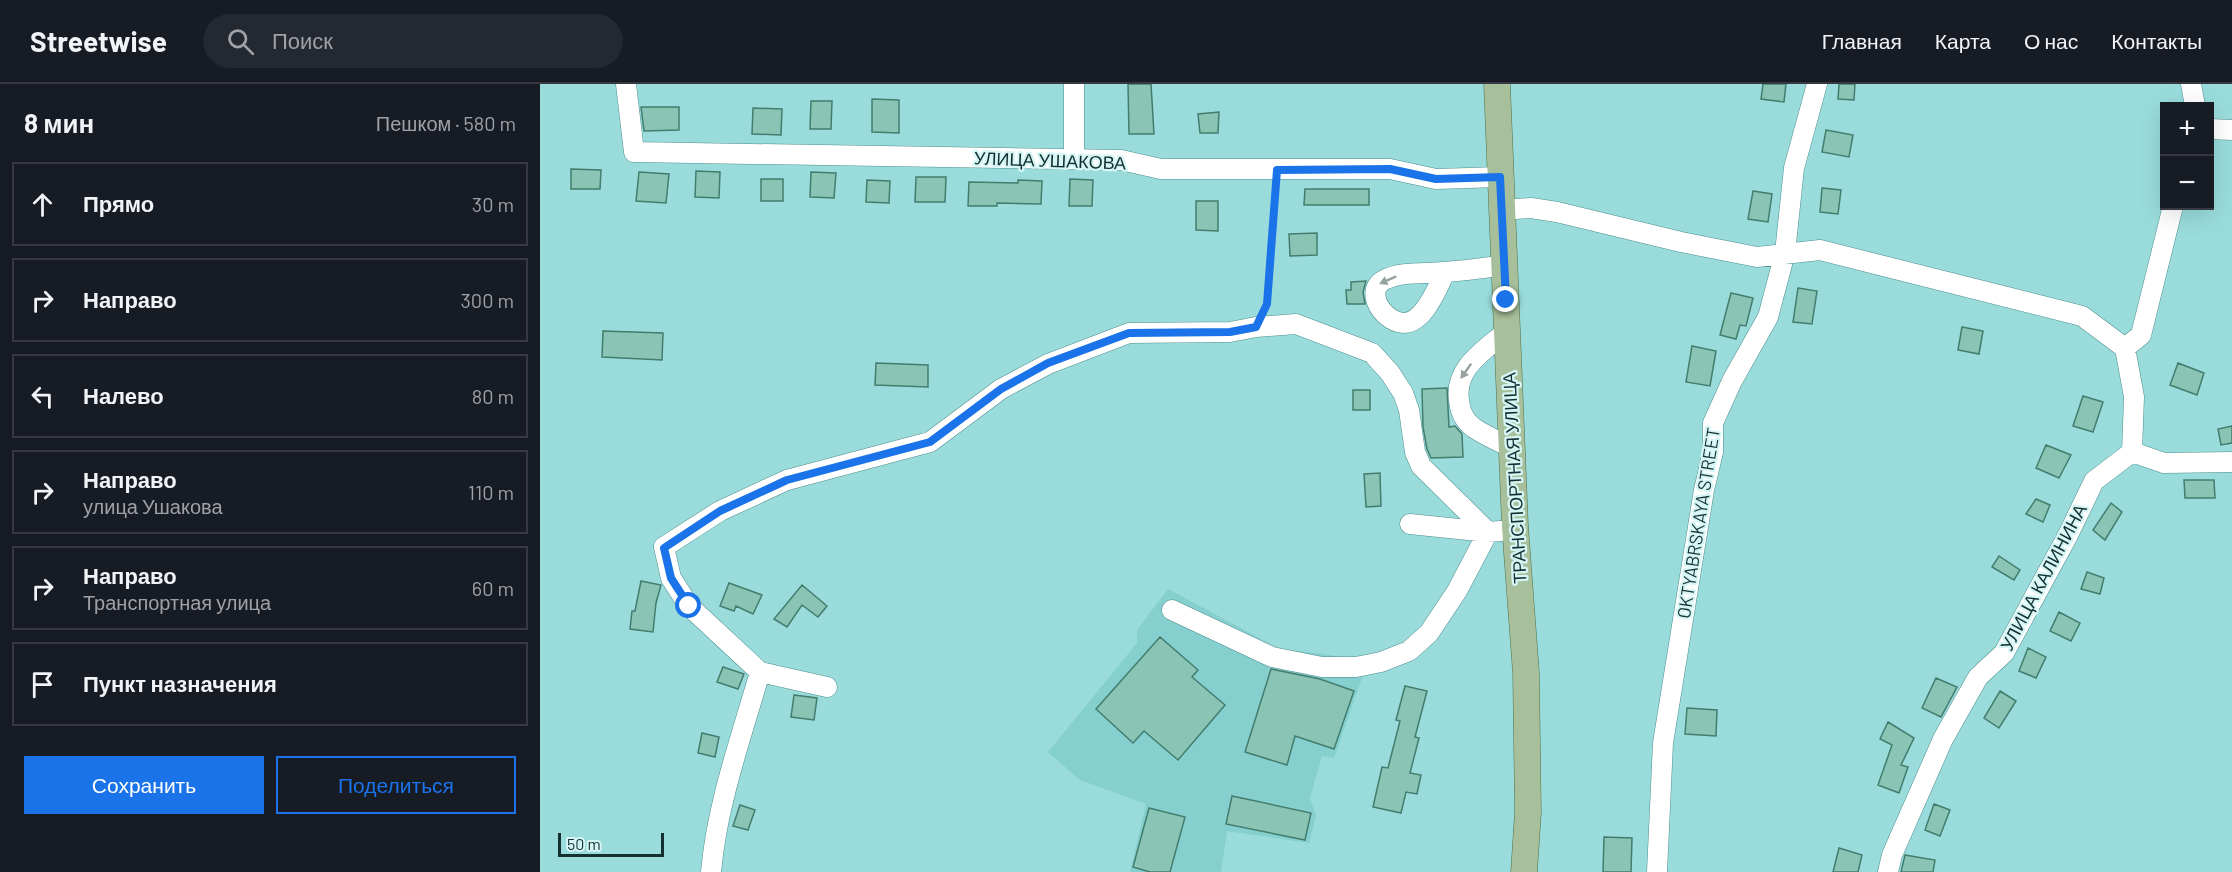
<!DOCTYPE html>
<html lang="ru">
<head>
<meta charset="utf-8">
<style>
  body { margin:0; font-family:Barlow,sans-serif; background:#242831; color:#f1f3f6 }
  .controls { position:absolute; right:18px; top:18px; display:grid; overflow:hidden; border-radius:0px; box-shadow:0 6px 24px #0002 }
  .controls button { width:54px; height:54px; display:grid; place-items:center; padding:0; border:0; border-bottom:2px solid #363941; background:#171b24; color:#f1f3f6; font:30px sans-serif }
  .scale { position:absolute; left:18px; bottom:15px; width:106px; box-sizing:border-box; padding-left:6px; border:3px solid #153030; border-top:0; font-size:16px; line-height:21px; white-space:nowrap; color:#153030; -webkit-text-stroke:4px #d6f6f6; paint-order:stroke }
  .stop { position:absolute; width:18px; height:18px; margin:-14px; border:4px solid #1a73e8; border-radius:50%; background:#fff }
  .stop.end { background:#1a73e8; border-color:#fff; box-shadow:0 2px 6px #0008 }
  .list { margin:0; padding:0; list-style:none }
  h2 { display:flex; justify-content:space-between; align-items:center; height:78px; margin:0; padding:0 24px; font-size:26px }
  h2 small { font-size:20px; font-weight:400; color:#9ea1a6 }
  .list li { display:grid; grid-template-columns:39px 1fr auto; gap:18px; align-items:center; box-sizing:border-box; height:84px; margin:0 12px 12px; padding:0 12px; border:2px solid #363941; border-radius:0px }
  .list b { display:block; font-size:22px; white-space:nowrap }
  .list p { margin:0; font-size:20px; white-space:nowrap; color:#9ea1a6 }
  .list em { font-size:20px; font-style:normal; color:#9ea1a6 }
  .actions { display:flex; gap:12px; padding:18px 24px }
  .actions a { flex:1; padding:14px 0; border:2px solid #1a73e8; border-radius:0px; text-align:center; font-size:21px; color:#1a73e8 }
  .actions .main { background:#1a73e8; color:#fff }
  .icon { flex:none; width:33px; height:33px; fill:none; stroke:currentColor; stroke-width:2; stroke-linecap:round; stroke-linejoin:round }
  .map { position:relative; flex:none; width:1692px; height:788px; overflow:hidden }
  header { display:flex; align-items:center; gap:36px; box-sizing:border-box; height:84px; padding:0 30px; background:#171b24; border-bottom:2px solid #363941 }
  header strong { font-size:28px }
  nav { display:flex; gap:33px; margin-inline-start:auto; font-size:21px }
  .search { width:420px; height:54px; background:#242831; display:flex; align-items:center; gap:15px; box-sizing:border-box; padding:0 21px; border-radius:33px; color:#9ea1a6; font-size:22px }
  main { display:flex }
  aside { flex:1; background:#171b24 }
  .map>svg:first-child { display:block }
  .built { fill:#85cfcf }
  .building { fill:#89c4b4; stroke:#427d6e; stroke-width:1.5 }
  .lines { fill:none; stroke-linecap:round; stroke-linejoin:round }
  .minor-casing { stroke:#4e8e8e; stroke-width:21 }
  .major-casing { stroke:#4e724a; stroke-width:27 }
  .path { stroke:#609090; stroke-width:2; stroke-dasharray:4.5 3; stroke-linecap:butt }
  .minor { stroke:#fff; stroke-width:20 }
  .major { stroke:#a7bf9b; stroke-width:26 }
  .oneway { fill:#96a2a2 }
  .route { stroke:#1a73e8; stroke-width:8 }
  .labels { text-anchor:middle; dominant-baseline:central; stroke-width:4.5; stroke-linejoin:round; paint-order:stroke }
  .street-label { font-size:18px; fill:#153030; stroke:#d6f6f6 }
</style>
</head>
<body>
<header>
<strong>Streetwise</strong>
<div class="search"><svg class="icon" aria-label="search" viewBox="0 0 24 24"><circle cx="10" cy="10" r="6"/><path d="M15 15l6 6"/></svg>Поиск</div>
<nav><a>Главная</a><a>Карта</a><a>О нас</a><a>Контакты</a></nav>
</header>
<main>
<aside>
<h2>8 мин<small>Пешком · 580 m</small></h2>
<ul class="list">
<li><svg class="icon" aria-label="ahead" viewBox="0 0 24 24"><path d="M12 20V5M6 11l6-6 6 6"/></svg><div><b>Прямо</b></div><em>30 m</em></li>
<li><svg class="icon" aria-label="right" viewBox="0 0 24 24"><path d="M7 20v-9h11M14 6l5 5-5 5"/></svg><div><b>Направо</b></div><em>300 m</em></li>
<li><svg class="icon" aria-label="left" viewBox="0 0 24 24"><path d="M17 20v-9H6M10 6l-5 5 5 5"/></svg><div><b>Налево</b></div><em>80 m</em></li>
<li><svg class="icon" aria-label="right" viewBox="0 0 24 24"><path d="M7 20v-9h11M14 6l5 5-5 5"/></svg><div><b>Направо</b><p>улица Ушакова</p></div><em>110 m</em></li>
<li><svg class="icon" aria-label="right" viewBox="0 0 24 24"><path d="M7 20v-9h11M14 6l5 5-5 5"/></svg><div><b>Направо</b><p>Транспортная улица</p></div><em>60 m</em></li>
<li><svg class="icon" aria-label="arrive" viewBox="0 0 24 24"><path d="M6 21V4h12l-3 4 3 4H6"/></svg><div><b>Пункт назначения</b></div></li>
</ul>
<div class="actions"><a class="main">Сохранить</a><a>Поделиться</a></div>
</aside>
<div class="map">
<svg width="1692" height="788" viewBox="0 0 1692 788">
  <rect width="100%" height="100%" fill="#9adcdc"/>
  <path class="built" d="M628,505L738,564L817,575L824,588L794,674L782,672L770,714L776,732L769,759L687,747L681,788H590L606,720L540,696L508,668L597,559V546Z"/>
  <path class="building" d="M588,0H611L614,50H589Z
    M1223,0H1246L1244,18L1221,15Z
    M1299,0H1315L1314,16L1298,15Z
    M332,15L359,16V49L332,48Z
    M271,17H292L291,45H270Z
    M101,23H139V46L104,47Z
    M213,24L242,25L241,51L212,50Z
    M679,28L678,49H660L658,30Z
    M1286,46L1313,51L1309,73L1282,68Z
    M31,85L61,86L60,105H31Z
    M156,87L180,88L179,114L155,113Z
    M99,88L129,90L126,119L96,117Z
    M271,88L296,89L294,114L270,113Z
    M376,93H406L405,118H375Z
    M221,95H243V117H221Z
    M530,95L553,96L552,122H529Z
    M327,96L350,97L349,119L326,118Z
    M478,96L502,97L501,120L457,119V122H428L429,98L478,99Z
    M1282,104L1301,106L1298,130L1280,128Z
    M765,105H829V121H764Z
    M1213,107L1232,110L1228,138L1208,135Z
    M656,117H678V147L656,146Z
    M777,149V171L750,172L749,150Z
    M826,197L823,208L825,220H807L806,206H811V198Z
    M1258,204L1277,207L1272,240L1253,238Z
    M1191,209L1213,214L1206,242L1200,241L1196,255L1180,251Z
    M1422,243L1443,247L1439,270L1418,266Z
    M63,247L123,249L122,276L62,273Z
    M1152,262L1176,267L1170,302L1146,298Z
    M336,279L388,281V303L335,301Z
    M1638,279L1664,289L1657,311L1630,301Z
    M907,304L909,343L915,342L922,350L923,373L891,374L887,365L883,343L882,305Z
    M813,306H830V326H813Z
    M1543,312L1563,318L1553,348L1533,342Z
    M1692,342V359L1681,361L1678,345Z
    M1506,361L1531,371L1519,394L1496,384Z
    M840,389L841,422L826,423L824,390Z
    M1644,396H1674L1675,414H1645Z
    M1496,415L1510,421L1503,438L1486,430Z
    M1571,419L1582,428L1565,456L1553,446Z
    M1459,472L1480,486L1474,496L1452,483Z
    M1547,488L1564,494L1560,510L1541,505Z
    M101,497L121,501L116,519L113,548L90,545L92,527H95Z
    M189,499L222,511L213,530L196,522L194,527L180,522Z
    M262,501L287,522L278,533L262,521L247,543L234,535Z
    M1519,528L1540,539L1531,557L1510,547Z
    M620,553L658,586L652,593L685,621L638,676L604,647L593,659L556,625Z
    M1488,564L1506,573L1496,594L1479,587Z
    M183,583L204,590L198,605L177,598Z
    M731,585L780,595L814,607L794,665L755,652L747,681L705,668Z
    M1396,594L1417,603L1401,633L1382,624Z
    M865,602L887,607L875,653L879,654L870,689L881,691L877,710L866,708L861,729L833,723L842,683L848,684L860,637L856,636Z
    M1460,607L1476,617L1459,644L1444,634Z
    M254,611L277,614L274,636L251,633Z
    M1147,624L1177,626L1176,652L1145,650Z
    M1348,638L1374,654L1361,681L1368,683L1359,709L1338,701L1352,661L1340,655Z
    M162,649L179,653L175,673L158,669Z
    M692,712L771,729L765,756L686,740Z
    M1394,720L1410,726L1400,752L1385,746Z
    M200,721L215,726L208,746L193,742Z
    M609,724L645,733L630,788H610L593,783Z
    M1064,753L1092,754L1091,788H1063Z
    M1299,764L1322,771L1318,788H1293Z
    M1365,771L1395,776L1393,788H1361Z"/>
  <g class="lines">
    <defs>
      <path id="minor" d="M86,0L94,68L581,76L621,85H850L896,95L960,93
        M534,0V75
        M1651,0L1655,22
        M1670,45L1692,46
        M962,126L991,124L1017,128L1141,158L1217,173L1280,166L1542,232L1585,264L1594,313L1592,368L1624,379L1692,378
        M905,188C895,209 877,258 846,231C836,222 829,204 844,196C861,187 885,190 904,188C924,187 944,184 964,181
        M967,247C945,266 914,284 919,316C920,328 924,337 934,344C946,352 960,358 972,364
        M1585,264L1601,251L1633,122
        M870,440L948,448
        M632,526L732,573L782,583H816L841,578L869,567L889,549L917,507L948,448L961,447
        M287,603L220,588L149,522L131,494L124,463L180,427L247,396L390,358L461,305L508,280L589,249L690,248L716,243L756,240L832,269L850,289L863,309L869,326L875,368L881,382L948,448
        M171,788C177,720 201,654 220,588
        M1117,788L1123,659L1164,406L1173,368V339L1192,297L1228,233L1245,169L1254,84L1277,0
        M1348,788L1352,771L1403,655L1438,593L1464,569L1528,451L1554,397L1592,368"/>
      <path id="major" d="M957,0L975,442L986,589L988,728L984,788"/>
    </defs>
    <use href="#minor" class="minor-casing"/>
    <use href="#major" class="major-casing"/>
    <path class="path" d="M724,227L727,220L736,101"/>
    <use href="#minor" class="minor"/>
    <use href="#major" class="major"/>
  </g>
  <defs><path id="oneway-solid" d="M-6-.8H1V-3.2L6.5 0L1 3.2V.8H-6Z" transform="scale(1.5)"/></defs>
  <g class="oneway">
    <use href="#oneway-solid" transform="translate(848 196) rotate(156)"/>
    <use href="#oneway-solid" transform="translate(926 287) rotate(125)"/>
  </g>
  <g class="lines">
    <path class="route" d="M149,522L131,494L124,464L180,427L247,396L390,358L461,305L508,279L589,249L690,248L716,243L727,220L737,86L850,85L896,95L960,93L966,216"/>
  </g>
  <g class="labels">
    <g class="street-label">
      <text transform="translate(510 76) rotate(2)">УЛИЦА УШАКОВА</text>
      <text transform="translate(974 394) rotate(-93)">ТРАНСПОРТНАЯ УЛИЦА</text>
      <text transform="translate(1158 439) rotate(-81)">OKTYABRSKAYA STREET</text>
      <text transform="translate(1503 493) rotate(-62)">УЛИЦА КАЛИНИНА</text>
    </g>
  </g>
</svg>
<div class="controls">
<button>+</button>
<button>−</button>
</div>
<div class="scale">50 m</div>
<div class="stop" style="left:149px;top:522px"></div>
<div class="stop end" style="left:966px;top:216px"></div>
</div>
</main>
</body>
</html>
